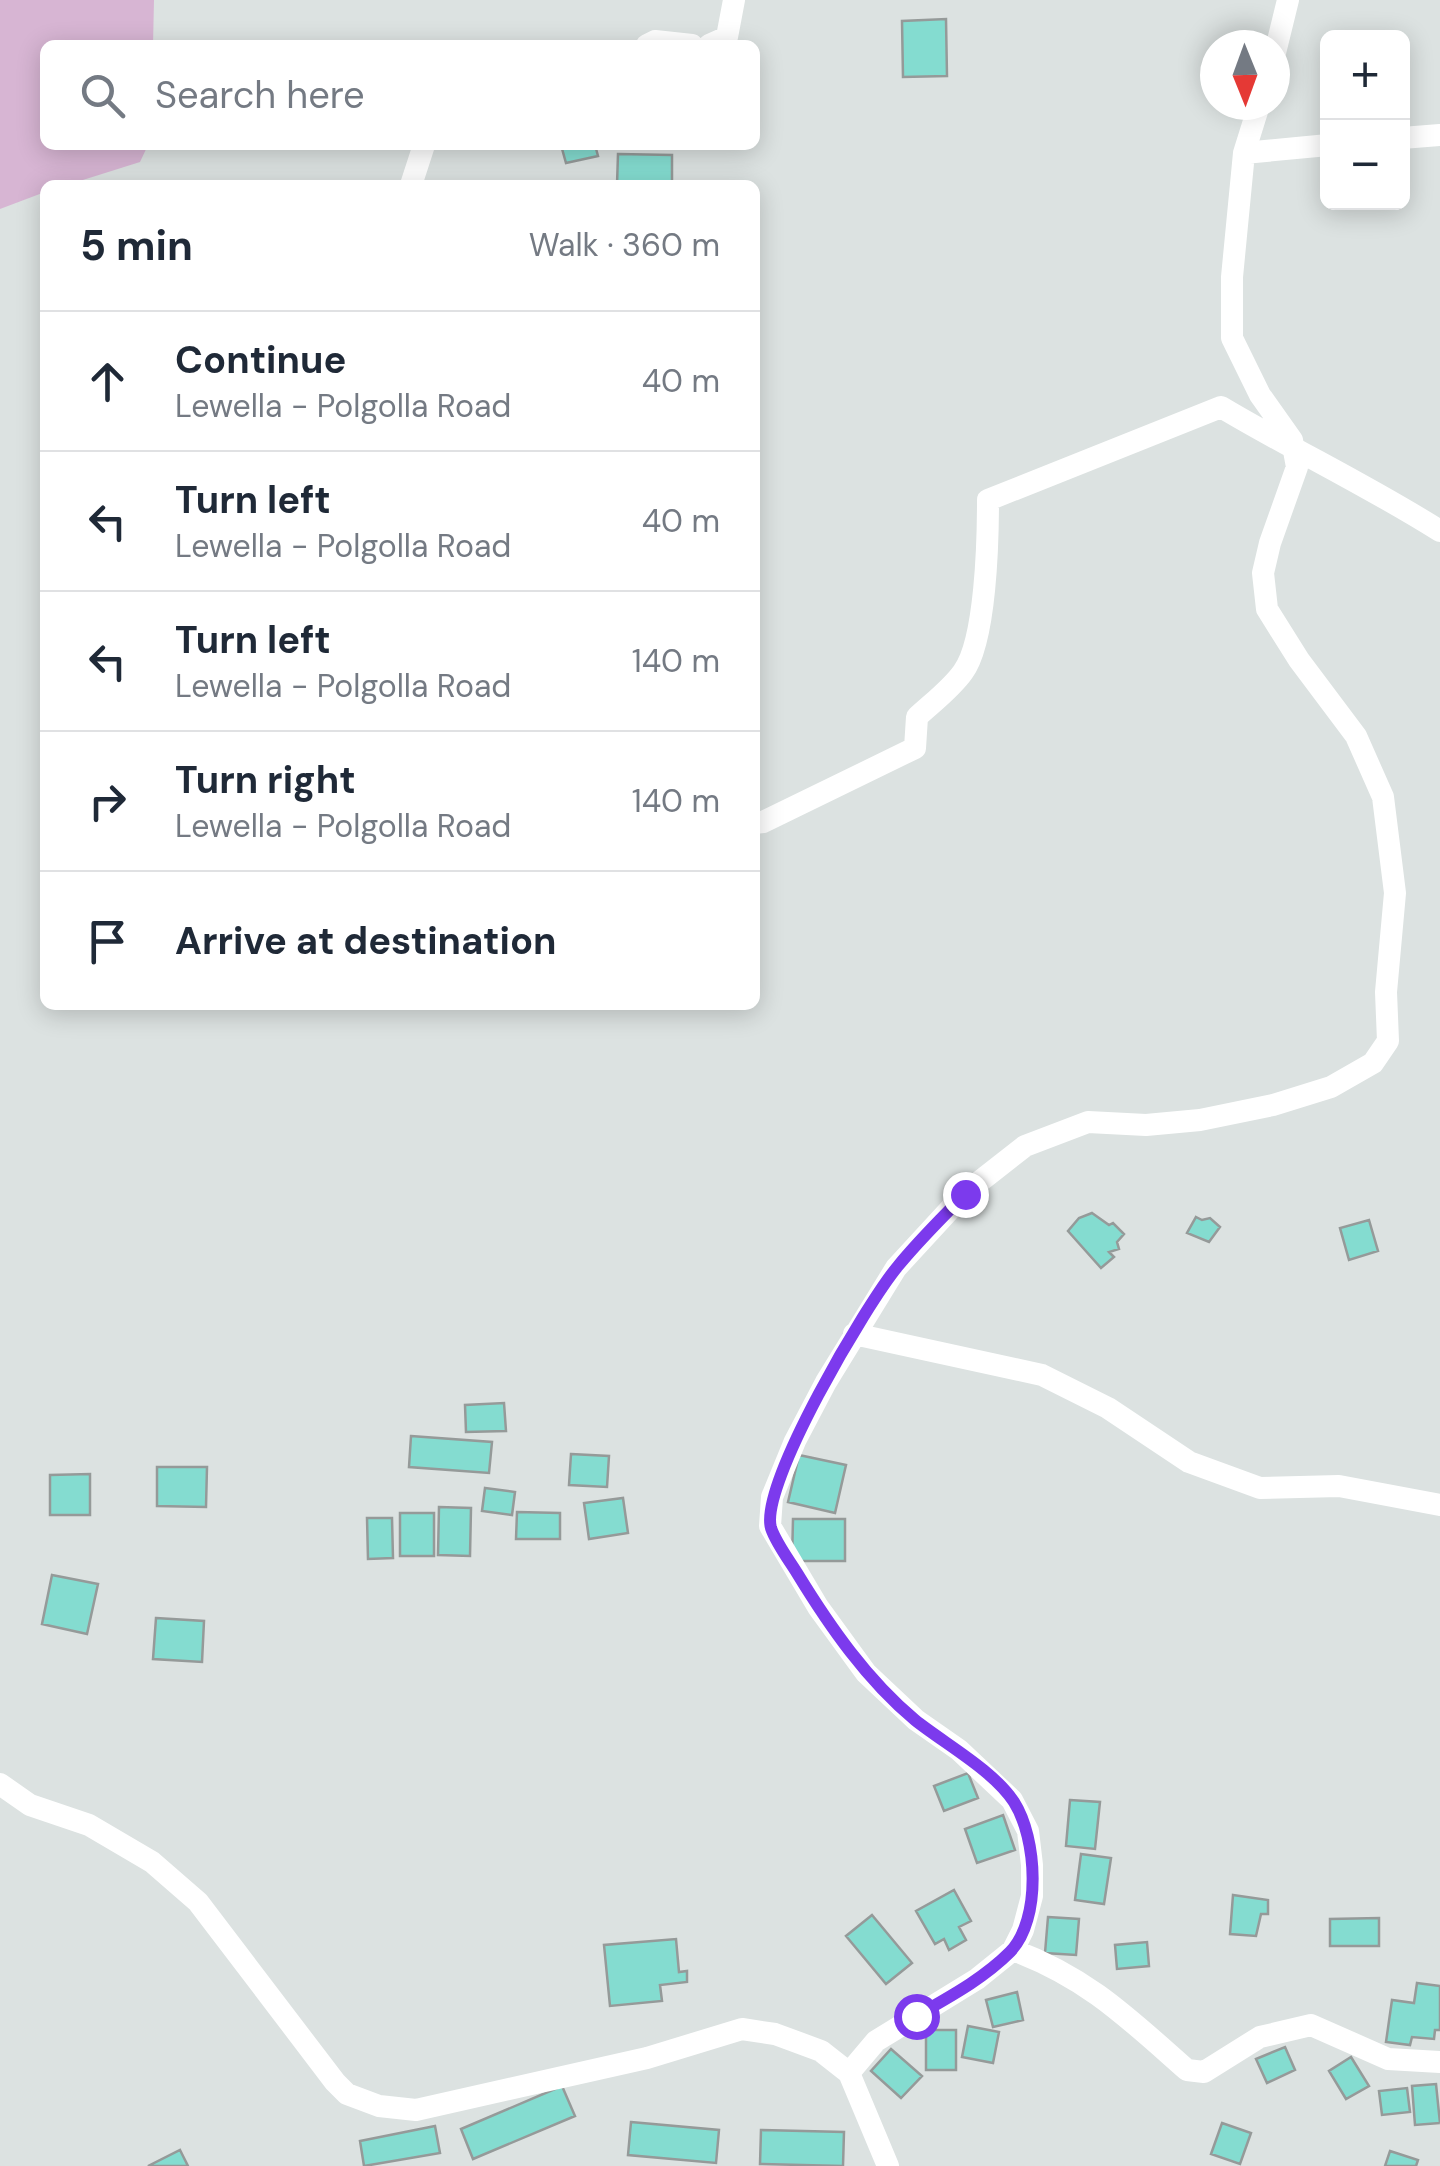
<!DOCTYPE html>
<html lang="en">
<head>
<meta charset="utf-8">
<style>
  body { margin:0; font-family:"DM Sans",sans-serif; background:#f2f2f3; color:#1f2937 }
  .controls { position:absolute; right:30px; top:30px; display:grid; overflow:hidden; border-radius:15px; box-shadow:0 5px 25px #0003 }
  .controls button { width:90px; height:90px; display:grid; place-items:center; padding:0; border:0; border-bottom:2px solid #e0e1e3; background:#fff; color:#1f2937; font:50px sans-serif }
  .compass { position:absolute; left:1200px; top:30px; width:90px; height:90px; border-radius:50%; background:#fff; box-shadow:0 5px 25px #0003; rotate:179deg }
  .stop { position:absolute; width:30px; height:30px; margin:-22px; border:8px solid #7c3aed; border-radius:50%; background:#fff }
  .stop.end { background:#7c3aed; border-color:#fff; box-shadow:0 2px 10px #0008 }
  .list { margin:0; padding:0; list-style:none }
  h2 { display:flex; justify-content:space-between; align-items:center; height:130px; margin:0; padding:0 40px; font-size:42px }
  h2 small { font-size:32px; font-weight:400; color:#747a83 }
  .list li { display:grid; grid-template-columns:65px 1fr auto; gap:30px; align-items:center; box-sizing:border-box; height:140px; padding:0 40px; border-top:2px solid #e0e1e3 }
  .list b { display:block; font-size:38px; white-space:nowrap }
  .list p { margin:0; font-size:32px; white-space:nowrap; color:#747a83 }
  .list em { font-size:32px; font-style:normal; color:#747a83 }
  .icon { flex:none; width:55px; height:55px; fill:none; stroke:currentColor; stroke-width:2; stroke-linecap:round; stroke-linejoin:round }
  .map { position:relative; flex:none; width:1440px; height:2166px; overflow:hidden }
  .search { position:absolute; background:#fff; box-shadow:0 5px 25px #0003; left:40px; top:40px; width:720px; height:110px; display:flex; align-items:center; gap:25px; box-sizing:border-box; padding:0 35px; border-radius:15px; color:#747a83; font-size:38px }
  .panel { position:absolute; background:#fff; box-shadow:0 5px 25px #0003; left:40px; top:180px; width:720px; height:830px; border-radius:15px }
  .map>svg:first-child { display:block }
  .green { fill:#d7b5d3 }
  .building { fill:#84dcd0; stroke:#959a99; stroke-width:2.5 }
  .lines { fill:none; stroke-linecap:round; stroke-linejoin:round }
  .minor { stroke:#fff; stroke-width:22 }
  .route { stroke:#7c3aed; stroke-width:12 }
</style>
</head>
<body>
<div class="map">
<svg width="1440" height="2166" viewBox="0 0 1440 2166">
  <rect width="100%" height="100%" fill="#dce2e1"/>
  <path class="green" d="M0,0H154L153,45H45V145H148L140,162L67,185H45V192L0,209Z"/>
  <path class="building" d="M946,19L947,76L903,77L902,21Z
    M561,145H595L598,156L566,163Z
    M618,154L672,155V185H617Z
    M1092,1213L1109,1225L1113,1223L1124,1234L1117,1242L1119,1249L1109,1252L1114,1257L1101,1268L1068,1231L1079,1218Z
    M1196,1217L1202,1220L1210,1218L1220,1227L1209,1242L1187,1233Z
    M1369,1220L1378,1251L1349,1260L1340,1228Z
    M504,1403L506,1431L466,1432L465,1405Z
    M411,1436L492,1442L489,1473L409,1467Z
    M571,1454L609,1456L607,1487L569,1485Z
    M799,1455L846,1465L835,1513L788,1502Z
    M157,1467H207L206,1507L157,1506Z
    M90,1474V1515H50V1475Z
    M485,1488L515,1492L512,1515L482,1511Z
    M623,1498L628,1533L589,1539L584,1503Z
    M439,1507L471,1508L470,1556L438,1555Z
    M517,1512L560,1513V1539H516Z
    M400,1513H434V1556H400Z
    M367,1518H392L393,1558L368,1559Z
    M793,1519H845V1561H792Z
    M52,1575L98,1584L87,1634L42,1624Z
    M156,1618L204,1621L202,1662L153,1659Z
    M968,1773L978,1798L944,1811L934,1786Z
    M1070,1800L1100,1802L1095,1849L1066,1846Z
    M1003,1815L1015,1850L977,1863L965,1829Z
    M1081,1854L1111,1858L1104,1904L1075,1900Z
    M954,1890L971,1921L959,1927L966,1940L949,1950L944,1939L935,1944L916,1911Z
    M1233,1895L1268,1900V1914H1261L1256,1936L1230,1934Z
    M872,1915L912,1963L886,1984L846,1936Z
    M1048,1917L1079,1919L1076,1955L1045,1953Z
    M1379,1918V1946H1330V1919Z
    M676,1939L679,1972L687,1971V1982L660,1985L662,2001L610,2006L604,1945Z
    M1147,1942L1149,1966L1117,1969L1115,1945Z
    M1417,1983L1440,1986V2030H1435L1434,2039L1412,2037L1410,2045L1386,2042L1392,2000L1414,2003Z
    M1017,1992L1023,2020L993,2027L986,2000Z
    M968,2026L999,2032L993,2063L962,2057Z
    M926,2030H956V2070H926Z
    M1285,2047L1295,2070L1267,2083L1256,2059Z
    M891,2049L922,2076L901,2098L871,2071Z
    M1351,2057L1369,2086L1346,2099L1329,2071Z
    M1436,2084L1440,2123L1415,2125L1412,2086Z
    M562,2086L575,2116L473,2159L461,2129Z
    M1407,2088L1410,2112L1382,2115L1379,2091Z
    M631,2122L719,2130L716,2163L628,2155Z
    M1222,2123L1251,2133L1240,2164L1211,2154Z
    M435,2126L440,2153L364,2166L360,2141Z
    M761,2130L844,2132L843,2166L760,2164Z
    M180,2150L188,2166H148Z
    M1390,2151L1418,2160L1416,2166H1385Z"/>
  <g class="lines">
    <path class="minor" d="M647,45L655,41L692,45
      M709,45L727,37L734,0
      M1275,53L1288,0
      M1402,138L1440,135
      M1244,153L1328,145
      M411,185L424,145
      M755,823L763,822L915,748L917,717C932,703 951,689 963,672C986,641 988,540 988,500L1221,407C1293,450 1369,486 1440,531
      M854,1334L1042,1375L1108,1408L1189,1462L1260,1488L1339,1486L1440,1505
      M0,1784L30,1805L89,1825L152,1862L198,1902L335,2082L347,2094L379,2106L416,2110L647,2058L742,2029L775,2034L821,2051L849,2073
      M1013,1950C1088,1978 1128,2018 1187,2070L1204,2072L1260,2037L1311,2025L1388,2059L1440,2062
      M849,2073L876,2041L977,1979L1013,1950L1023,1930L1032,1896V1865L1028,1831L1012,1800L959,1750L916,1720L866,1673L818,1607L770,1526L772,1497L795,1441L826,1382L896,1268L965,1193L1025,1146L1088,1122L1146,1125L1200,1120L1273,1105L1331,1087L1373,1063L1388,1041L1386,992L1395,893L1383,797L1356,736L1299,660L1267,609L1263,573L1270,543L1297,467L1292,440L1260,395L1232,338V277L1244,153L1259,105
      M849,2073L888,2166"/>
  </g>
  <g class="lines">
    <path class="route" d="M916,2016C949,1997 983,1979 1010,1952C1042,1919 1037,1838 1014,1802C993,1770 945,1744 915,1720C867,1680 830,1627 797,1573C789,1560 776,1543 771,1528C759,1485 867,1303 898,1266C919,1240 943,1217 965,1194"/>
  </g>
</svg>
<div class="controls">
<button>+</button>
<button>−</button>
</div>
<svg class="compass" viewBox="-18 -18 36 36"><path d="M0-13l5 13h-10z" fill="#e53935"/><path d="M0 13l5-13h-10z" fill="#747a83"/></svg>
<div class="stop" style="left:916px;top:2016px"></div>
<div class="stop end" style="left:965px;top:1194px"></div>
<div class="search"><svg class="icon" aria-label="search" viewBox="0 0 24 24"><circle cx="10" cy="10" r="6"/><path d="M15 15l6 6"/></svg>Search here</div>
<section class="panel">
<h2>5 min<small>Walk · 360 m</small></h2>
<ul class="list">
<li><svg class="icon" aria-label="ahead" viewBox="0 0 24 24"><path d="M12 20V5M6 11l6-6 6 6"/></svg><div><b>Continue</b><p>Lewella - Polgolla Road</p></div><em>40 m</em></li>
<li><svg class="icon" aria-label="left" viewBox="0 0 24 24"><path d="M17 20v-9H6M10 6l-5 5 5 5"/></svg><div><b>Turn left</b><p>Lewella - Polgolla Road</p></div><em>40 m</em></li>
<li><svg class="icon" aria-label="left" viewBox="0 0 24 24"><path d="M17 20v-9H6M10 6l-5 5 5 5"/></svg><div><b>Turn left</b><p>Lewella - Polgolla Road</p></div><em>140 m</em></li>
<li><svg class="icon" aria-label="right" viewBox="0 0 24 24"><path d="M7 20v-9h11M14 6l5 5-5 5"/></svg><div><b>Turn right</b><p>Lewella - Polgolla Road</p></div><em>140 m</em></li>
<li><svg class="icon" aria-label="arrive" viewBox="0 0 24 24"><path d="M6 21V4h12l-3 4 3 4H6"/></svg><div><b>Arrive at destination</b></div></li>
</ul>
</section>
</div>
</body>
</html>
